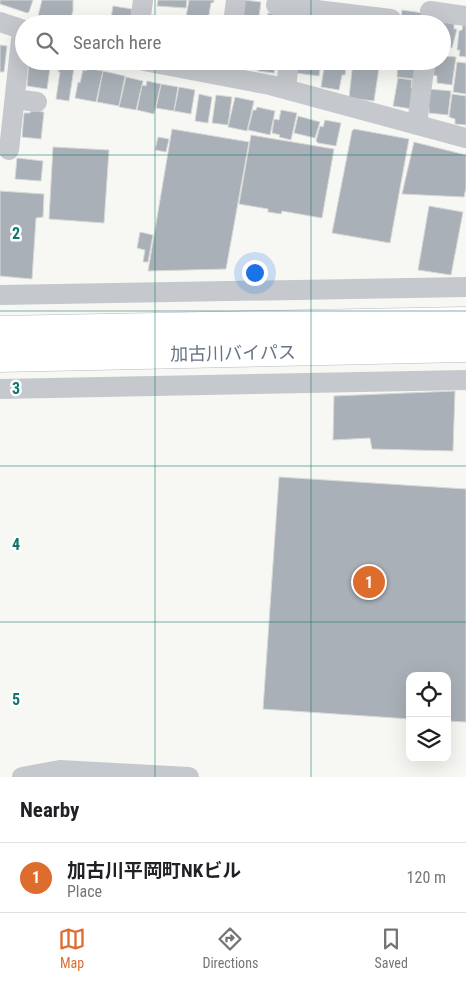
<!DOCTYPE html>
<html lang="en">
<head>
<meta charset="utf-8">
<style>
  body { margin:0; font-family:"Roboto Condensed","Noto Sans JP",sans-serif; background:#f6f6f6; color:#202124 }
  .controls { position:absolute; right:15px; bottom:15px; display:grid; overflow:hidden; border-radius:10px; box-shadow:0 5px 20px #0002 }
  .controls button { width:45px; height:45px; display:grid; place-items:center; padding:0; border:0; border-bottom:1px solid #e0e0e0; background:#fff; color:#202124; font:25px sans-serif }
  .you { position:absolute; left:254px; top:272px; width:18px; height:18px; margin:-12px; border:4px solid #fff; border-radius:50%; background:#1a73e8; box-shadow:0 0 0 8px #1a73e833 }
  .badge { display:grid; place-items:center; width:32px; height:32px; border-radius:50%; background:#de6c2d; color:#fff; font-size:16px; font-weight:700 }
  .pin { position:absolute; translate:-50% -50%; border:2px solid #fff; box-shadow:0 1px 5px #0006 }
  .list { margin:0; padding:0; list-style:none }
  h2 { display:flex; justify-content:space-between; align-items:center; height:65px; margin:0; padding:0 20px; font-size:21px }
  h2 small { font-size:16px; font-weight:400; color:#757577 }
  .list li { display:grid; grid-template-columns:32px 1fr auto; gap:15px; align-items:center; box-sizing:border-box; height:70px; padding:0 20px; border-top:1px solid #e0e0e0 }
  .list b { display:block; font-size:19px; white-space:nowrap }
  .list p { margin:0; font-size:16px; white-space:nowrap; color:#757577 }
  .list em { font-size:16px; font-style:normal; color:#757577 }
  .icon { flex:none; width:28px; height:28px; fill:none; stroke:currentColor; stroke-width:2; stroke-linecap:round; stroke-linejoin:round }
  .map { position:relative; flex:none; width:466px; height:777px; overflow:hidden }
  .search { position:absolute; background:#fff; box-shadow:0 5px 20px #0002; left:15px; right:15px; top:15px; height:55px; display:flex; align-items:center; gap:12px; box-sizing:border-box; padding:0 18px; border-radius:28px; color:#757577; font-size:19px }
  .sheet { height:135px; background:#fff }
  nav { display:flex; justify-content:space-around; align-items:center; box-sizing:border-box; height:70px; border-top:1px solid #e0e0e0; background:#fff; font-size:14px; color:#757577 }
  nav a { display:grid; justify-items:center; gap:2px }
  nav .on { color:#de6c2d }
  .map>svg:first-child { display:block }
  .building { fill:#a9b0b7; stroke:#d8d9d7 }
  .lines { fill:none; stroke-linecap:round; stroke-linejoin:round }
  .motorway-casing { stroke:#b8babe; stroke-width:29 }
  .minor { stroke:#c5c8cc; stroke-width:20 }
  .motorway { stroke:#fff; stroke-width:28 }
  .grid { fill:none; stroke:#0f766e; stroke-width:1; stroke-opacity:0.55 }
  .labels { text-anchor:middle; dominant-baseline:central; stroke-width:5; stroke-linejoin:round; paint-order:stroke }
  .street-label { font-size:18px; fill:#677484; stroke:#fff }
  .grid-label { font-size:16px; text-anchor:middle; font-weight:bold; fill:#0f766e; stroke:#fff; stroke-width:5; stroke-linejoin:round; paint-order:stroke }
</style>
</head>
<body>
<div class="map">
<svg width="466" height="777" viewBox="0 0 466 777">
  <rect width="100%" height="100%" fill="#f7f7f4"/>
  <path class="building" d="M0,0H33L29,12L27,13L0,4Z
    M42,0H73V11L69,24H36Z
    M158,0H187L186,8L157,6Z
    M189,0H214V2L211,3L208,20L186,17Z
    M245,0L261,2L258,24H242Z
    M113,6L132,9L130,24H110Z
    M402,10L423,13L421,24H400Z
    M268,13L280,15V23L282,24H266Z
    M152,15L172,17V24H151Z
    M178,16L197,20L196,24H177Z
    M303,18L326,23V24H302Z
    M440,19L454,22V29H457L452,48L442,46V24H439Z
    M463,24H466V57L459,56L460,50H457L459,31L462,30Z
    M0,45L7,46L4,72H0Z
    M442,56L456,57L452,85L437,83V76L433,75L435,65H438L439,61H442Z
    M29,61H51L47,89L27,86Z
    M61,61H75L69,101L56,99L60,72H58L59,67L60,68Z
    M260,61H276L274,73L258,71Z
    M297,61H321L319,76L295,73Z
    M325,61H347L345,75H342L339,90L321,87Z
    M353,61H380L374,101L349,98Z
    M398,61H412V63L416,64L414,79L397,77Z
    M457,62L466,63V94L453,92Z
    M87,68L103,71L96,102L75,98L78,82L80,83L83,70L86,71Z
    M103,71L125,76L119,106L97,102Z
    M126,77L143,81L136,110L119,107Z
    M398,78L412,80L411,88L415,89L412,109L393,106Z
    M147,81L161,84L154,114L137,110L142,85L146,86Z
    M161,84L178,87L174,111L156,108Z
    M179,87L195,90L191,114L174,111Z
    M429,89L451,91L448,115L429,113V108L427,107Z
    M199,94L212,97L208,123L195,121Z
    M452,94L466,96V125L455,124V119L449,117Z
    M216,95L232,97L228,125L212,123Z
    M235,97L254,101L247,131L228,127Z
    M257,107L275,111L270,135L248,130L253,110H256Z
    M281,110L297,113L291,140L279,137L280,135L272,133L274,119L279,120Z
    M31,111L44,112L41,139L22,137L24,113H30Z
    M298,116L320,122L315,138L294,133Z
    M325,120L341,123L336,146L318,143L316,141L320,126L323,127Z
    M172,129L249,142L226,269L148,271Z
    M354,129L409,139L390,243L332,233L352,131Z
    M251,135L334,149L322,218L282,211L281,214L268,212V209L239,204Z
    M158,137L169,139L166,152L155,150Z
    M414,142L466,155V188L464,197L402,194Z
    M53,147L109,150L104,223L49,219Z
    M17,158L43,161L41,181L15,179Z
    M0,191L44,194L43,217L36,218L32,279L0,276Z
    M429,206L463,212L451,275L418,270Z
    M140,232L153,235L148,262H143L145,250L137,248Z
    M455,391L453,451L372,449L370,438L333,440L334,396Z
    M279,477L466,489V722L447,721V676H410V719L263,709Z"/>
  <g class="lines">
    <defs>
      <path id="motorway" d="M0,330L466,321
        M0,358L466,348"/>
    </defs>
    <use href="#motorway" class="motorway-casing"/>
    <path class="minor" d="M276,5L391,19
      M430,11L466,16
      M0,22L24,30
      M140,24L143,0
      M233,24L236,0
      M144,61L270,85L466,138
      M286,89L289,61
      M15,99L37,102
      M417,125L425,61
      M9,150L22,30
      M0,295L466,287
      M0,389L466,380
      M22,777L60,770L189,777"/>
    <use href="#motorway" class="motorway"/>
  </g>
  <path class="grid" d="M155,0V24M311,0V24M155,61V777M311,61V777M0,155H466M0,311H466M0,466H466M0,622H466"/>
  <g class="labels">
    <g class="street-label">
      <text transform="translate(233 353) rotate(-1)">加古川バイパス</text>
    </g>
  </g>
  <g class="grid-label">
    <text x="16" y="239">2</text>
    <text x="16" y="394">3</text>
    <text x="16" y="550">4</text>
    <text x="16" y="705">5</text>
  </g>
</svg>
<div class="controls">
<button><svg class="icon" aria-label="locate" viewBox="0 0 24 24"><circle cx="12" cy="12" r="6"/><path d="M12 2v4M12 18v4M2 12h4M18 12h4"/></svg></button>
<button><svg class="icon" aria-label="layers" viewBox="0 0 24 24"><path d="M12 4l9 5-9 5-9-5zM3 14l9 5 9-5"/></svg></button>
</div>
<div class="you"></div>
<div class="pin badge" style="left:369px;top:582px">1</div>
<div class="search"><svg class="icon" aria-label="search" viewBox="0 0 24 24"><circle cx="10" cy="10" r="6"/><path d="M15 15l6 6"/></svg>Search here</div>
</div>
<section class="sheet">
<h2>Nearby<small></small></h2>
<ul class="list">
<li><span class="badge">1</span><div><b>加古川平岡町NKビル</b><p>Place</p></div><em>120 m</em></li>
</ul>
</section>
<nav>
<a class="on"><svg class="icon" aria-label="map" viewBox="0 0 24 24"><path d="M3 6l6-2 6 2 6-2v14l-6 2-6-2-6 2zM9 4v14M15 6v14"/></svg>Map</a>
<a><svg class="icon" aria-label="directions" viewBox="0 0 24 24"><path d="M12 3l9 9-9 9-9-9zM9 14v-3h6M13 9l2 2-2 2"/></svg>Directions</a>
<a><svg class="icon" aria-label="saved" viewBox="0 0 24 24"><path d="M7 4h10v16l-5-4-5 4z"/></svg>Saved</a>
</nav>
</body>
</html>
